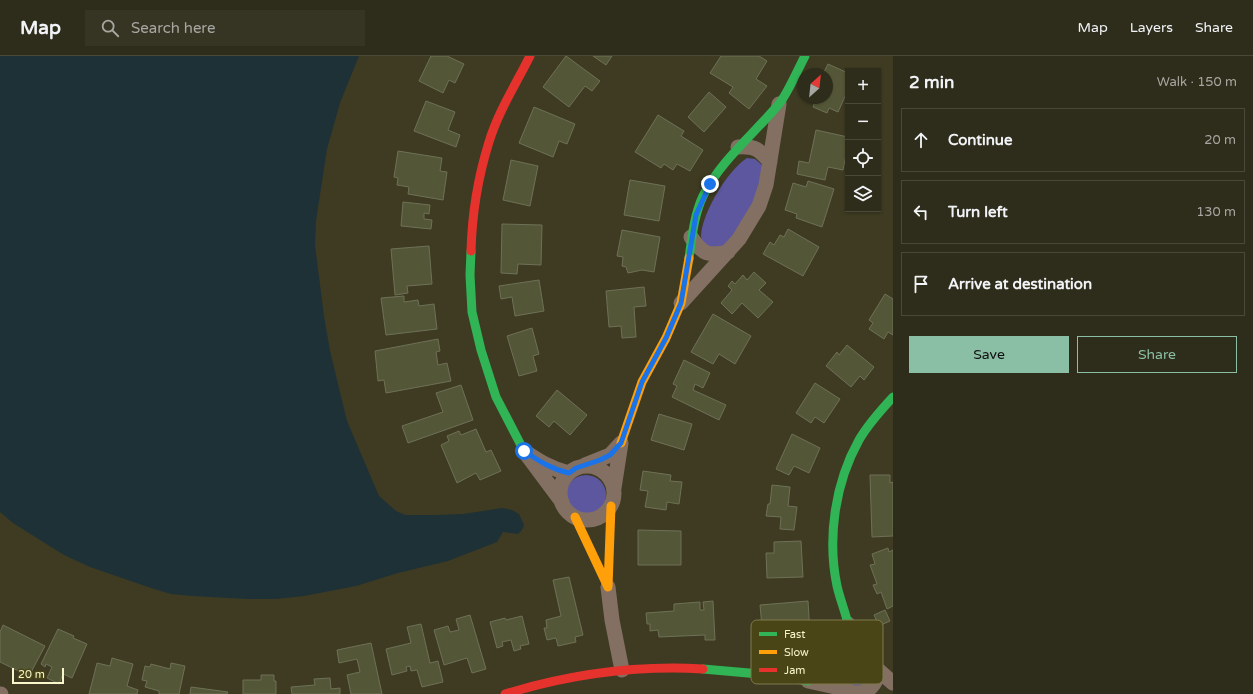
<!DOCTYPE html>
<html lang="en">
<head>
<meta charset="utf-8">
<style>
  body { margin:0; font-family:"Varela Round",sans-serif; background:#363423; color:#f1f3f6 }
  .controls { position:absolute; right:12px; top:12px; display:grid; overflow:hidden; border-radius:0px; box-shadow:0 1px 3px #0004 }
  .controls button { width:36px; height:36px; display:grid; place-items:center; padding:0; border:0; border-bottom:1px solid #494839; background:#2e2c1a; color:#f1f3f6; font:20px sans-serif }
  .compass { position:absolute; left:797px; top:12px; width:36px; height:36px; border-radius:50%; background:#2e2c1a; box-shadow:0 1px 3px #0004; rotate:27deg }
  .scale { position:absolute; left:12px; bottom:10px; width:52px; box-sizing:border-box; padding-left:4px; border:2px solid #f9f6cc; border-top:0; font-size:11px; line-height:14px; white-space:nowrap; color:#f9f6cc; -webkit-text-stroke:3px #494517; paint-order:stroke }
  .stop { position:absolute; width:12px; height:12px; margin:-9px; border:3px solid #1a73e8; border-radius:50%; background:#fff }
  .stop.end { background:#1a73e8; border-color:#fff; box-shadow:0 1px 4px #0008 }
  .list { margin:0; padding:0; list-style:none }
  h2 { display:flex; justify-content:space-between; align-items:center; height:52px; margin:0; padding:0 16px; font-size:17px }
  h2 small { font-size:13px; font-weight:400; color:#a7a7a2 }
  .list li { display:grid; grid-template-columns:26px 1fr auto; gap:12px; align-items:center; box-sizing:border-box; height:64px; margin:0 8px 8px; padding:0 8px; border:1px solid #494839; border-radius:0px }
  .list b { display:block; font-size:15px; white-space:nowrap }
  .list em { font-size:13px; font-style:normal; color:#a7a7a2 }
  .actions { display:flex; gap:8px; padding:12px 16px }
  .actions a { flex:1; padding:9px 0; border:1px solid #8abfa5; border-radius:0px; text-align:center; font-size:14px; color:#8abfa5 }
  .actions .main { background:#8abfa5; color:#111 }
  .icon { flex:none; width:22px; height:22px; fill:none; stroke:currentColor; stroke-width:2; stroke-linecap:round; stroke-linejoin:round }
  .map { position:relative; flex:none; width:893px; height:638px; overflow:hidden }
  header { display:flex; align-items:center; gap:24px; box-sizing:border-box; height:56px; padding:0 20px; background:#2e2c1a; border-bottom:1px solid #494839 }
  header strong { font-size:19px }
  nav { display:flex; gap:22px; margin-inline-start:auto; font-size:14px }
  .search { width:280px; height:36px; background:#363423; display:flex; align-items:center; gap:10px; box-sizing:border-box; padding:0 14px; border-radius:0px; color:#a7a7a2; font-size:15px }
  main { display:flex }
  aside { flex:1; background:#2e2c1a }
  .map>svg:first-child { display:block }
  .green { fill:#5c579f }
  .water { fill:#1e3136 }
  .building { fill:#545737; stroke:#6e7157 }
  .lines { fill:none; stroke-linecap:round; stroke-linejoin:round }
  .street { stroke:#846f63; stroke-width:15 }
  .fast { stroke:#30b455; stroke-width:9 }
  .slow { stroke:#ff9f0a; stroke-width:9 }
  .jam { stroke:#e5322d; stroke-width:9 }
  .route { stroke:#1a73e8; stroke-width:5 }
  .key { fill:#494517; stroke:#7e7a4d; stroke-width:1 }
  .key-label { font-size:11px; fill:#f9f6cc }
</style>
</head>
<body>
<header>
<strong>Map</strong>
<div class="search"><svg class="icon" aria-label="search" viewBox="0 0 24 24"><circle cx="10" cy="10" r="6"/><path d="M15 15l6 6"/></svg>Search here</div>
<nav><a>Map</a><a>Layers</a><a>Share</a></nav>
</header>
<main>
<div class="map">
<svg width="893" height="638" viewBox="0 0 893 638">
  <rect width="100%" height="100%" fill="#3e3b22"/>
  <path class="green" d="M747,102L755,103L761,108L764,114L757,143L724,194L704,191C703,188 701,183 701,179C703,156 727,115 747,102Z
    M566 439a20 20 0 1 1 40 0a20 20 0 1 1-40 0Z
    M841 617a15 15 0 1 1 30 0a15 15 0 1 1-30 0Z"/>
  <path class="water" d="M0,0H359L340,47L327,93L316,165L315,189L324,260L330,295L347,365L379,440L396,455L405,459H437L463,458L502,452L512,454L519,458L524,469L522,474L518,478L503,476L497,486L448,505L398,517L356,530L304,540L276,543H247L192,540L171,538L154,533L90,511L64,499L13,467L0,456Z"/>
  <path class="building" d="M431,0H447L464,8L455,27L449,24L443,37L419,25Z
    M566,0L600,25L592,35L585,30L569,51L543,31Z
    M593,0H612L606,9Z
    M721,0H759L767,5L756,23L767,30L749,53L729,37L733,31L710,17Z
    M828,8L848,17V34L838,56L829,52L827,57L813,51L815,46L811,44L812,42H827V18H823Z
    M709,36L726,51L704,76L688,61Z
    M426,45L455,56L448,74L460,79L456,91L414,75Z
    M534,51L575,68L567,88L559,85L553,101L519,87Z
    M658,59L684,75L681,80L703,94L690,115L677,108L673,114L664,108L661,112L635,96Z
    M816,74L848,81V88L843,114L828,111L825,124L797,118L799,105L809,107Z
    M398,95L442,102L440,115L447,116L443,144L408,138L409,131L397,129L398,122L394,121Z
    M511,104L538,110L530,150L503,144Z
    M630,124L665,130L659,165L624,159Z
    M808,125L834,133L822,171L796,162L797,158L785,154L793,127L806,131Z
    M403,146L430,149L429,158L424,157V163L432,164L431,173L401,170Z
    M502,168L542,169L541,209L518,208L517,218L501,217Z
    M788,173L819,191L803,220L763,198L770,186L774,189L780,179L784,181Z
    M622,174L660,181L654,216L642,214L628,217L626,211L622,210L623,201L617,200Z
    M429,190L432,228L407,230L408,237L395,239L391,193Z
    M754,216L766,227L759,234L773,246L758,262L742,247L732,258L721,247L732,234L728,230L732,225L735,228L743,219L747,224Z
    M539,224L544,255L515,260L512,241L501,243L499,230Z
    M644,231L646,250L634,251L636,281L622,282L621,270L609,271L606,235Z
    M885,238L893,243V279L888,276L884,283L869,273L873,267L869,264Z
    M404,240V246L418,244L419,250L434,248L437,273L386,279L381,242Z
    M713,258L751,280L735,308L719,298L713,308L691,296Z
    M532,272L539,298L533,300L537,315L519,320L507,280Z
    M438,283L440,295L436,296L438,309L447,307L451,325L386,337L384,324L378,325L375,295Z
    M847,289L874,311L864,324L860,320L851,331L826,310L837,296L839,299Z
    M684,304L710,317L703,332L695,328L693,334L726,349L719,364L672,341L677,330L673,328Z
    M815,327L840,343L824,367L815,361L811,367L796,357Z
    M461,329L473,364L408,387L402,370L443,356L436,337Z
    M557,334L587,359L570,379L554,365L549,371L536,360Z
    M659,358L692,368L684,394L651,384Z
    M476,373L486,396L491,394L501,415L480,424L476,417L457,427L441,389L449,385L447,380L459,375L461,379Z
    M792,378L820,392L809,417L794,410L789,419L776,413Z
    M643,415L671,419L670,425L682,426L679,448L667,446L666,454L645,451L648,435L640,434Z
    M870,419H890V427L893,426V480L872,481Z
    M772,429L790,431L788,450L797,451L794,474L780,473L781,461L766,460L768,448H770Z
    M638,474L681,475V509H638Z
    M801,485L803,521L767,522L766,497H774V486Z
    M888,492L889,496L893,494V550L887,553L881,536L877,538L873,529L877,528L870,509L875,508L872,498Z
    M569,521L583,579L575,581L576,586L558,590L556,582L547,584L544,572H547L546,564L561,560L553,524Z
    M713,545L715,584H705V579L659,581L658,574L650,575V568H647L646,557L674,555V548L700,546V554H704L703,546Z
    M808,545L810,577L801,578V584L777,585L776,570L762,571L760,549Z
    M885,554L890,565L879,570L874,559Z
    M470,559L486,613L472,617L467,602L444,609L434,574L448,570L450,576L459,574L456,563Z
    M522,560L529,588L520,590L521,593L514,595L511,584L502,586L503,590L497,592L490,566L505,562L506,564Z
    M421,568L430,607L438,605L443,626L422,631L417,614L411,615L410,610L406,611L407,615L392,619L386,593L411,587L407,571Z
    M3,569L45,590L29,620L0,606V576Z
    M58,573L74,580L73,582L87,588L72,622L63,618L59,628L47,622L52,611L46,608L45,611L41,608Z
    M371,587L382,638H351L347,619L360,616L357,603L339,607L337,594Z
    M112,602L133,608L127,630L138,634L137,638H89L97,607L110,610Z
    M171,607L185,610L179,638H159V635L145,631L147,625L142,624L145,610L150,611L151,608L170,613Z
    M261,619H274V625H276V638H243V624H261Z
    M330,622L331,633L340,632V638H292L291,631L315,629L314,623Z
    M191,631L228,636L227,638H190Z"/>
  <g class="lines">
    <path class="street" d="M738,91C755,90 759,93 770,106
      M691,181C703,199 708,200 728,196
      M681,247L739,183L759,150L766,129L779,48
      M585,409L610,399L621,387L614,432
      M560 437a27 27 0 1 1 54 0a27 27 0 1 1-54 0Z
      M562,446L524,395C539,405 551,413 569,417
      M608,531L612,564L622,614
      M837 617a20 20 0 1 1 40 0a20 20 0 1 1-40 0Z
      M849,598L848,568L869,600
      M839,608L828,616L808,625L845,633
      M877,613L893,627
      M0,638H1"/>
    <path class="fast" d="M471,195L470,219L472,256L481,294L496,341L524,395
      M689,202C692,181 694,159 703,140C721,104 753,79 779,48C788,37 798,13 805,0
      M848,568C845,555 840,543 837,530C827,482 835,427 859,384C868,368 881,354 893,341
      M703,613L771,619L808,625"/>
    <path class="slow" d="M621,387L642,326L666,282L681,247L689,202
      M575,461L608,531L611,450"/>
    <path class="jam" d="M471,195C472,159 478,121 489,86C498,56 516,28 530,0
      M505,638C571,618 635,609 703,613"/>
  </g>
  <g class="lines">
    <path class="route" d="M524,395C539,405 551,413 569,417L576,412L600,404L610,399L621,387L642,326L666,282L681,247L696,159L710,128"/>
  </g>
  <rect x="751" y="564" width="132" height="64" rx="6" class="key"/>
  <rect x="759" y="576" width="18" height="4" fill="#30b455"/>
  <rect x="759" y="594" width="18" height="4" fill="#ff9f0a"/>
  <rect x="759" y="612" width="18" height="4" fill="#e5322d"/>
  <g class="key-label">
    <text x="784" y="582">Fast</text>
    <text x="784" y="600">Slow</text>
    <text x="784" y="618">Jam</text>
  </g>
</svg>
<div class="controls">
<button>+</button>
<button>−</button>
<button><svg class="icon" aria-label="locate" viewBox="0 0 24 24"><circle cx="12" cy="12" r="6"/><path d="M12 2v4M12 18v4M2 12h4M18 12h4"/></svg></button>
<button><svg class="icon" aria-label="layers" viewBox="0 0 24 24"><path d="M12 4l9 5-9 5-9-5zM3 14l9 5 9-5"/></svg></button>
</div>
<svg class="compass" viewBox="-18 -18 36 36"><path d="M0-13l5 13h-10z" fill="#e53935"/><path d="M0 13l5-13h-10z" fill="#a7a7a2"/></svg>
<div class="scale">20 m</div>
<div class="stop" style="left:524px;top:395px"></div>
<div class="stop end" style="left:710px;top:128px"></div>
</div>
<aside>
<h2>2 min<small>Walk · 150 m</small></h2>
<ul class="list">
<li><svg class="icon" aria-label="ahead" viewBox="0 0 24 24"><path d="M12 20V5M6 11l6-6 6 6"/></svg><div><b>Continue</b></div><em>20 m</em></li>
<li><svg class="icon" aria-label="left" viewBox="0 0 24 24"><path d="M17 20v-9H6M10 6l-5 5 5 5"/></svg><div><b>Turn left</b></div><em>130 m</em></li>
<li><svg class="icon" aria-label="arrive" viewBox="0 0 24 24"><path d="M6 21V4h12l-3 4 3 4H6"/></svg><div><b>Arrive at destination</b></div></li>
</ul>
<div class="actions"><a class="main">Save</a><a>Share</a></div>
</aside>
</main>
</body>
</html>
